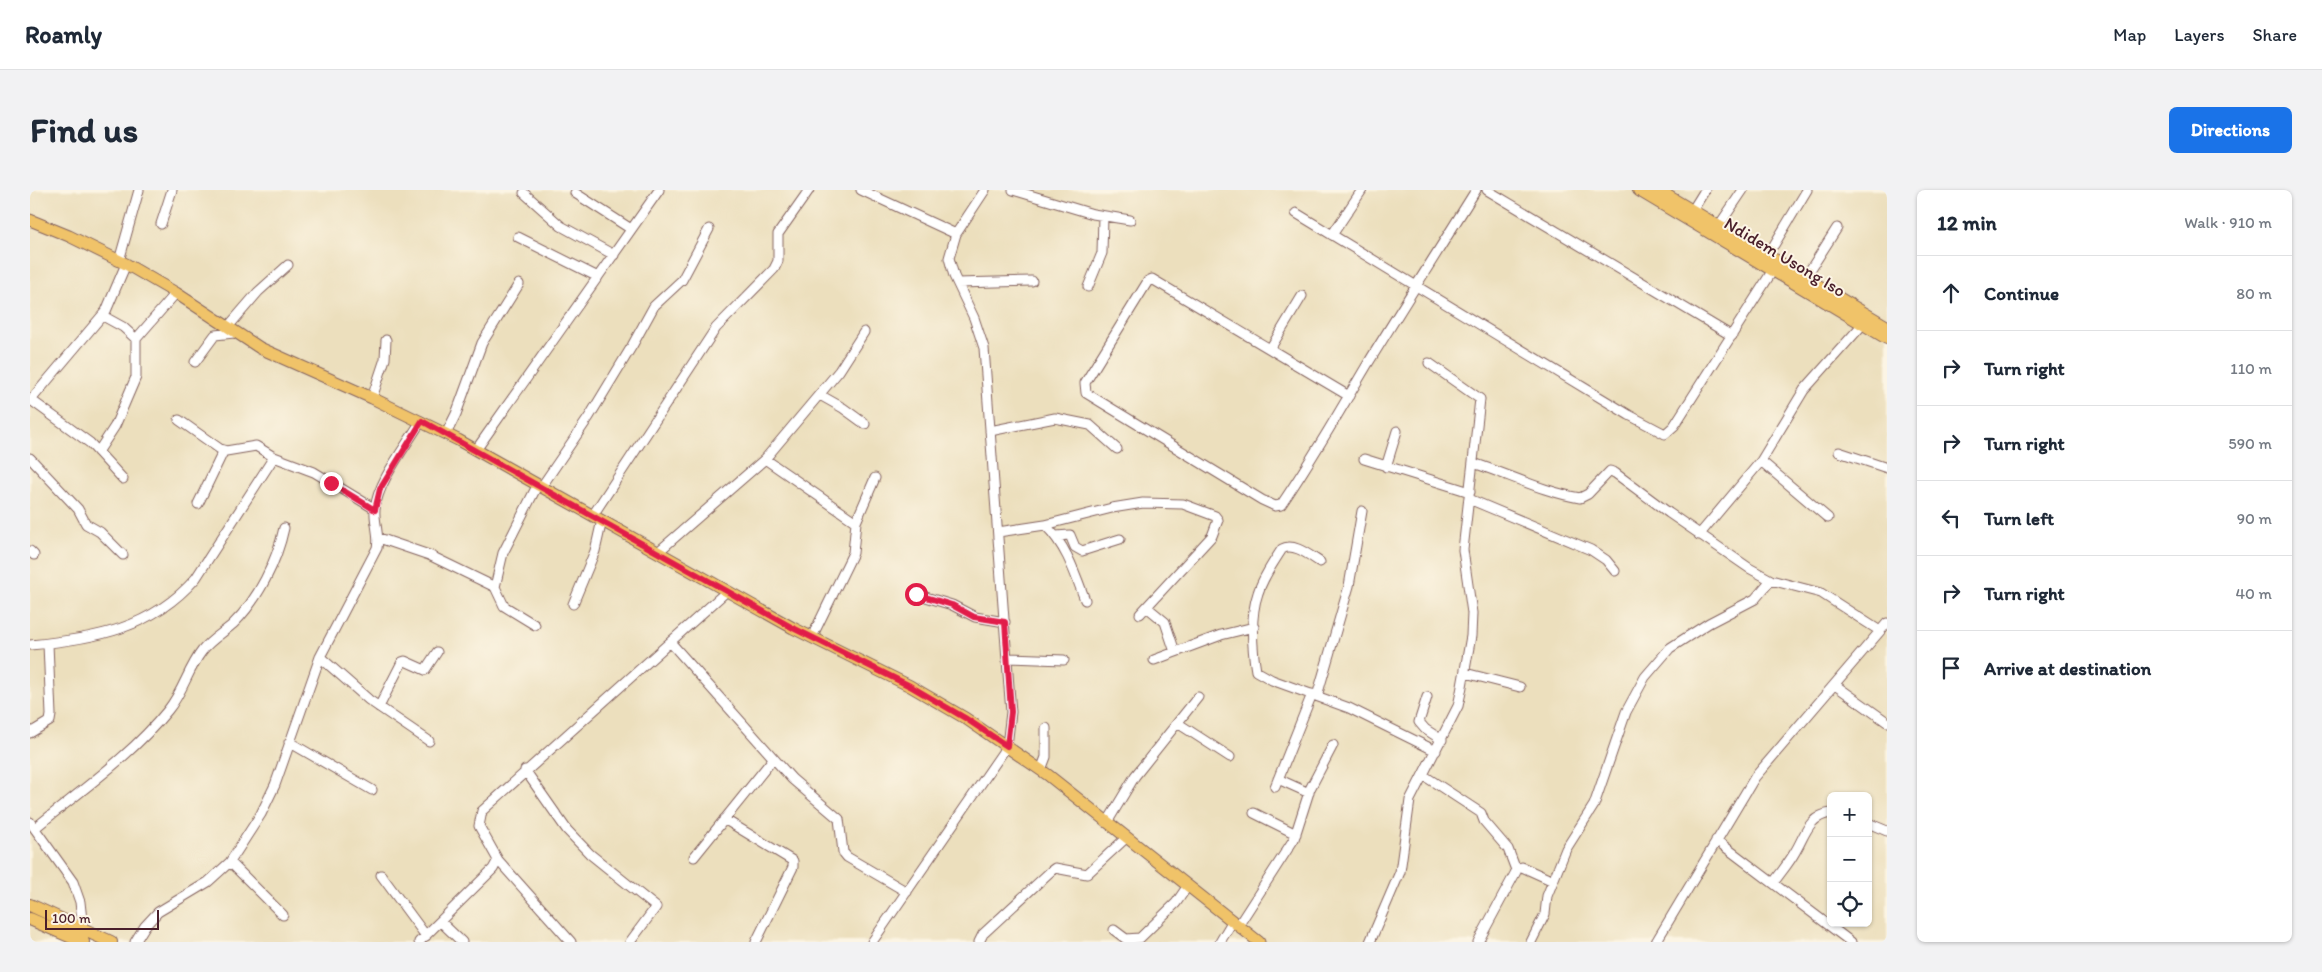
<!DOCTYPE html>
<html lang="en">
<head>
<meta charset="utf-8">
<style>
  body { margin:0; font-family:Itim,sans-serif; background:#f2f2f3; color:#1f2937 }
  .controls { position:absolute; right:15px; bottom:15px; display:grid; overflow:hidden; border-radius:8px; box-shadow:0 1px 4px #0004 }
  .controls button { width:45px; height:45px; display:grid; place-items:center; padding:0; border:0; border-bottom:1px solid #e0e1e3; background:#fff; color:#1f2937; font:25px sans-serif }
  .scale { position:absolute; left:15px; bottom:12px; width:114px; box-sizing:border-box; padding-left:5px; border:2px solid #4a1f2b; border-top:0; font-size:14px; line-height:18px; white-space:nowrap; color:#4a1f2b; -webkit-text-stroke:4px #fcf5e5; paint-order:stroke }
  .stop { position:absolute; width:15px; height:15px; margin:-11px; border:4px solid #e11d48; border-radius:50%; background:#fff }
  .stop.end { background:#e11d48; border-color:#fff; box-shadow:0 1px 5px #0008 }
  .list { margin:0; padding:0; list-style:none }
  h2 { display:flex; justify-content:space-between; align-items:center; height:65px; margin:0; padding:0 20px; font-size:21px }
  h2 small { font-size:16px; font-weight:400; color:#747a83 }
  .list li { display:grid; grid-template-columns:32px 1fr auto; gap:15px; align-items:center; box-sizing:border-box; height:75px; padding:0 20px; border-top:1px solid #e0e1e3 }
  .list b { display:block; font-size:19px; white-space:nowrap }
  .list em { font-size:16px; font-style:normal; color:#747a83 }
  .icon { flex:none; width:28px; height:28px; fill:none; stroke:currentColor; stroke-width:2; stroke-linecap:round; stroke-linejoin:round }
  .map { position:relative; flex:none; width:1857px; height:752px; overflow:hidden; border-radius:8px }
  header { display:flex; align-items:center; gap:30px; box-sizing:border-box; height:70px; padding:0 25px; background:#fff; border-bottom:1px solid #e0e1e3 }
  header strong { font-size:24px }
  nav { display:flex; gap:28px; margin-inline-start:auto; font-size:18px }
  .intro { display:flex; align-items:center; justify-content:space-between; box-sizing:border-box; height:120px; padding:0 30px }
  h1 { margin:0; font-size:35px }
  .button { padding:12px 22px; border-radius:8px; background:#1a73e8; color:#fff; font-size:18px; font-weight:700 }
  main { display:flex; gap:30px; padding:0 30px }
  aside { flex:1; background:#fff; border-radius:8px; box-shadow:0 1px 4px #0004 }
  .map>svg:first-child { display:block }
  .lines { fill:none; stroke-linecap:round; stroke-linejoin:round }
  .minor-casing { stroke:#83625e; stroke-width:11 }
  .major-casing { stroke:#83625e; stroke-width:13 }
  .highway-casing { stroke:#83625e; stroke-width:14 }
  .minor { stroke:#fff; stroke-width:9 }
  .major { stroke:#f0c369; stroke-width:11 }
  .highway { stroke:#f0c369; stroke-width:12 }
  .route { stroke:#e11d48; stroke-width:6 }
  .labels { text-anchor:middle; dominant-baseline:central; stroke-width:4; stroke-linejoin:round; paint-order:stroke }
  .street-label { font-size:18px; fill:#4a1f2b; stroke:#fcf5e5 }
</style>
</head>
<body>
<header>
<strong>Roamly</strong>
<nav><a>Map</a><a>Layers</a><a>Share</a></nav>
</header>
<div class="intro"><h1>Find us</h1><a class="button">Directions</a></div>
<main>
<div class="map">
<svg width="1857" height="752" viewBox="0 0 1857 752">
  <rect width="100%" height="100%" fill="#fcf5e5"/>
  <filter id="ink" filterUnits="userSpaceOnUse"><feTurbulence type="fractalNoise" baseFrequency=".02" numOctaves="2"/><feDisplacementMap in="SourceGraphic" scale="10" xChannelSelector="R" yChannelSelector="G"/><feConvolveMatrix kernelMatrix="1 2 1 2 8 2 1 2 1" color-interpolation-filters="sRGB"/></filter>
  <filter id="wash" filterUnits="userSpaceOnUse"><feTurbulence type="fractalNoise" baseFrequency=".0096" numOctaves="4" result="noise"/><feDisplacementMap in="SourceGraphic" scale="20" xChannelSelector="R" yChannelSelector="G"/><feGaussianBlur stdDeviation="1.12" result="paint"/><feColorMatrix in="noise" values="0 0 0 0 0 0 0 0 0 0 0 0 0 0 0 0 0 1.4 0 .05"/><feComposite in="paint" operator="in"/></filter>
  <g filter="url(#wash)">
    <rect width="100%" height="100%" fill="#ecdfbd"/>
  </g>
  <g filter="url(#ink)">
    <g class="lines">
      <defs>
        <path id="minor" d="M831,0L926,44
          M983,0L1063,24L1100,30
          M1457,0L1702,146
          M494,3L531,36L584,65
          M545,3L601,39
          M1662,21L1675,0
          M1266,23L1599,225L1635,244L1644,236L1743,80
          M131,34L142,0
          M1688,37L1713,0
          M1302,45L1332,0
          M488,47L568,87
          M1744,55L1777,0
          M89,71L109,0
          M1775,88L1807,38
          M928,93L1002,91
          M1058,97L1072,63L1073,26
          M197,138L228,102L258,75
          M106,149L146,103
          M1240,159L1272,106
          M165,172L185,145L204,143
          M790,205L813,218L835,234
          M1319,206L1122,89L1118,91L1055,193L1056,203L1232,310L1245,316L1251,315C1282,270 1309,222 1337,175C1373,116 1410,58 1446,0
          M342,208L355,169L356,150
          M1,210L60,253L93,289
          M0,211L76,121L96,74
          M149,230L190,259L196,261L226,256L244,267L284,282L345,319
          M960,241L1025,228L1060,235L1087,259
          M416,244L426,224L452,153L489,94
          M446,260L629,0
          M68,262L85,236L106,187V149L93,137L73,126
          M1809,262L1857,278
          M0,268L48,319L56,334L70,342L93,365
          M735,269L826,332
          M1334,269L1440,302
          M1731,271L1798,328
          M1443,273C1478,284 1513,302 1550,308L1558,304L1580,281L1585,283L1639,323L1719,378L1741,390L1791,403L1850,441
          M1356,277L1367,241
          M512,296L559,227L602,156L624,116L652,90L679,39
          M1439,309L1561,360L1576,370L1585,381
          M168,314L194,260
          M563,325L686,138L744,79L748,71V44L779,0
          M1015,335C1036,355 1045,383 1055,410
          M968,342L1015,335L1082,318L1113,313L1153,314L1185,326L1188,330L1182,346L1110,424
          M1669,345L1731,271L1774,200L1833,134
          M1026,346L1040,345L1045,357L1052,361L1090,349
          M349,348L399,365L465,397
          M0,361L4,365
          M628,362L735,269L809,181L834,142
          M1290,372C1280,366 1264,352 1252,359C1243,373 1233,387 1228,403C1220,426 1222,458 1226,481L1242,490L1319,518L1406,561
          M886,404L922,415L945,427L975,432
          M543,414L565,361L572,330
          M1118,418L1135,432L1145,462
          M505,435L474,416L465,397L473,363L508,294
          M782,447L823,363L826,332L845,288
          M641,453L762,589L809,629L813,662L817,667L877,702
          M0,455C64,449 122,439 166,388L244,267
          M290,467L339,510L399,551
          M978,468L1034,470
          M1124,470L1191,445L1224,437
          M1435,483L1490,497
          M1805,495L1857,532
          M1287,506L1319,396L1332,321
          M1397,507L1389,532L1395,539L1412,550
          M349,517L372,472L375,471L395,480L407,462
          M1149,534L1200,567
          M0,543L20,531L21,525L18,454
          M259,552L342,600
          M495,580L537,640L560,664L626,717L600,752
          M1011,580L1016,567V538
          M1393,585L1451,623L1454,631L1478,659L1486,680
          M1248,589L1279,603
          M1245,597L1282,504
          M1224,623L1266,644
          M694,629L763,671V677L726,752
          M1078,631L1105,586L1168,507
          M0,632L43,692L50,712L53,739
          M1838,633L1857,641
          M5,638C50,601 101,566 138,520C153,502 158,479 172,461C180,450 193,443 203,434C228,410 247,371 254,338
          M1686,650L1821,752
          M664,667L743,569
          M468,670L541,752
          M200,672L253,725
          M351,685L396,746
          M1744,692C1751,682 1759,673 1765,662C1775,646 1778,626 1801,623
          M411,732L432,752
          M1208,736L1264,649L1280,599L1303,555
          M1084,740L1096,749L1110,748L1146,713L1157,697
          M105,752L115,736L128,722L178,692L200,672L231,624L245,595L290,467L347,358C350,345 344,333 345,320C347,292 377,255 391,231
          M389,752L463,679L468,670L449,636L452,621L697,401
          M842,752L977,556L981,522L979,497L954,158L944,128L924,86L919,68L926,44L955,0
          M949,752L953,744L1021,681L1025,678L1057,684L1097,647
          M1190,752L1202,732
          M1340,752L1370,682L1380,610L1428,516L1431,502L1441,446L1442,423L1433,360L1450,209L1399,173
          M1448,752L1488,678L1492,677L1523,691
          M1501,752L1515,724L1517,706L1536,659L1564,615L1596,522L1615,487L1640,458L1679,433L1725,409L1741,390
          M1626,752L1725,587L1857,433"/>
        <path id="major" d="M0,30L39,46L96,74L146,103L230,158L342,208L428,250L763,438L880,496L935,528L1018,585L1229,752"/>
        <path id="highway" d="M1609,0L1857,148
          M1627,0L1857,137
          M0,715L81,752
          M0,729L53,752"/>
      </defs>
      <use href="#minor" class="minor-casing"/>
      <use href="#major" class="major-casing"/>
      <use href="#highway" class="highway-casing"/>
      <use href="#minor" class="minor"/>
      <use href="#major" class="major"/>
      <use href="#highway" class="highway"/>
    </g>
  </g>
  <g class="lines" filter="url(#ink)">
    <path class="route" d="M301,293L345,320L350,299L392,231L763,438L880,496L935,528L977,556L981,522L975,432L944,427L922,415L886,404"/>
  </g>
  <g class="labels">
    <g class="street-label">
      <text transform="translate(1755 67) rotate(31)">Ndidem Usong Iso</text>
    </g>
  </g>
</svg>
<div class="controls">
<button>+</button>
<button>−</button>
<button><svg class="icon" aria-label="locate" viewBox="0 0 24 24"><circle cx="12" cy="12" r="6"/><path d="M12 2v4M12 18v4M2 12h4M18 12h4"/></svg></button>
</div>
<div class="scale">100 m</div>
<div class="stop" style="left:886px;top:404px"></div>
<div class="stop end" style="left:301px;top:293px"></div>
</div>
<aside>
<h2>12 min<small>Walk · 910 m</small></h2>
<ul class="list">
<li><svg class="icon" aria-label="ahead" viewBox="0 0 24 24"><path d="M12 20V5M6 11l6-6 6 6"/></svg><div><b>Continue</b></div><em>80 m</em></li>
<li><svg class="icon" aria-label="right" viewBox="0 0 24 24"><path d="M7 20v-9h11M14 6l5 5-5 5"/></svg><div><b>Turn right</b></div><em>110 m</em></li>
<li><svg class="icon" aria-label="right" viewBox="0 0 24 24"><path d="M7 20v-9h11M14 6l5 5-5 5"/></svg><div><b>Turn right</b></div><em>590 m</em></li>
<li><svg class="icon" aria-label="left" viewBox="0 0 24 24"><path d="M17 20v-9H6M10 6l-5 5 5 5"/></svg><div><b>Turn left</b></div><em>90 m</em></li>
<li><svg class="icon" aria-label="right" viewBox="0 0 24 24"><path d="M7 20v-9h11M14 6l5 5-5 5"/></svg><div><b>Turn right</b></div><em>40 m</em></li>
<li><svg class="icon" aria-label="arrive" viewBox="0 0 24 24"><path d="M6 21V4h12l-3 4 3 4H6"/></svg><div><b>Arrive at destination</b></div></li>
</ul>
</aside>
</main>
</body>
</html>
